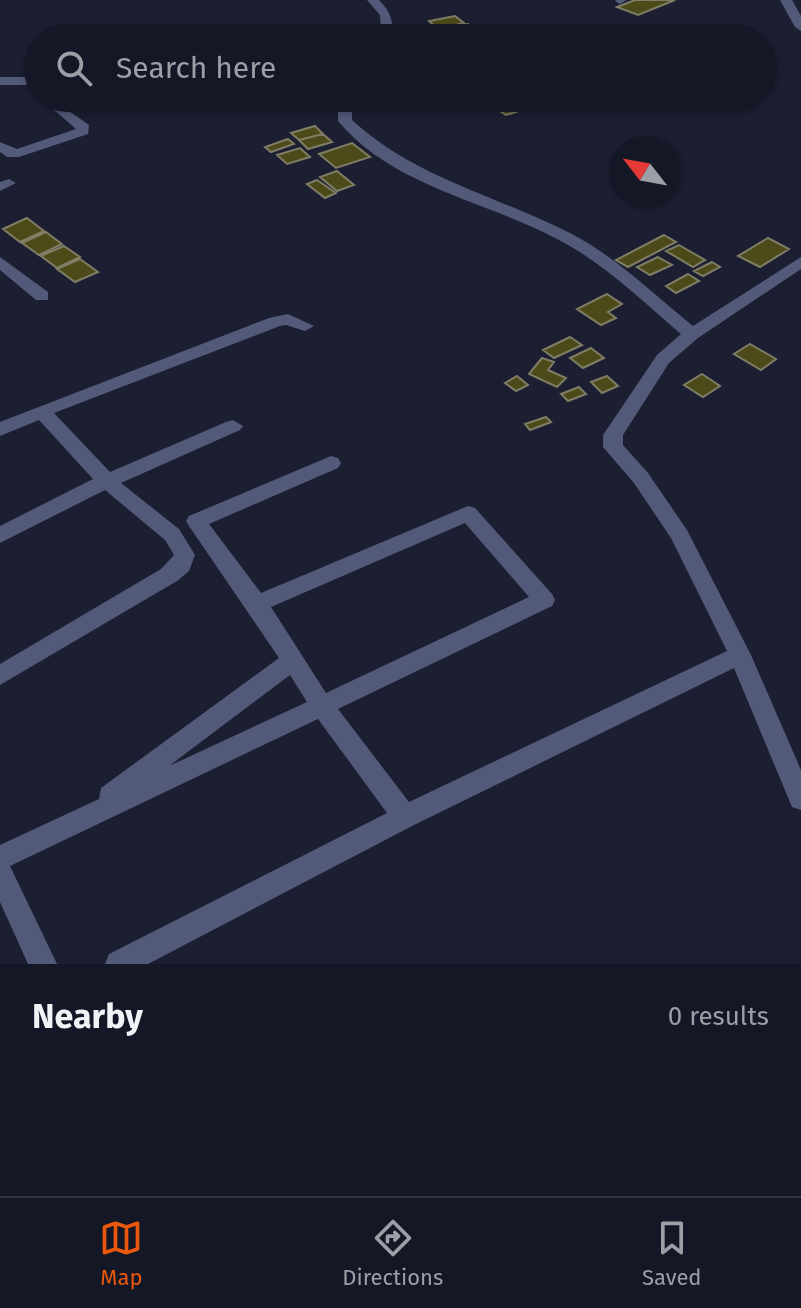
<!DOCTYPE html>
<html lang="en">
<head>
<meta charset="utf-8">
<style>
  body { margin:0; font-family:"Fira Sans",sans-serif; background:#212432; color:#f1f3f6 }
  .compass { position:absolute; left:609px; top:136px; width:72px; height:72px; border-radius:50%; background:#141725; box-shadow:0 2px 6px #0004; rotate:301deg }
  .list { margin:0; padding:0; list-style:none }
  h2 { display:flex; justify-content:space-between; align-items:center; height:104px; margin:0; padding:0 32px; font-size:34px }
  h2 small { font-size:26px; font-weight:400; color:#9d9fa7 }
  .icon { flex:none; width:44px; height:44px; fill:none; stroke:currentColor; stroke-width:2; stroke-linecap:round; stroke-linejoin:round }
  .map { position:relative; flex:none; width:801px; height:964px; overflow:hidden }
  .search { position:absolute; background:#141725; box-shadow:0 2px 6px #0004; left:24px; right:24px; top:24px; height:88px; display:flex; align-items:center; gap:20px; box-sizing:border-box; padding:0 28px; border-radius:44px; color:#9d9fa7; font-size:30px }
  .sheet { height:232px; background:#141725 }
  nav { display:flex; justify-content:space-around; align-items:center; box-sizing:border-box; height:112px; border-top:2px solid #333642; background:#141725; font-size:22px; color:#9d9fa7 }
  nav a { display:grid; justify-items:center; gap:4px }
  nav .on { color:#ea580c }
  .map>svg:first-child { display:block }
  .building { fill:#4d4a19; stroke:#7f7d65; stroke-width:2 }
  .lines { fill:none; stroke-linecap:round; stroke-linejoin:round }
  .lane { fill:#535a79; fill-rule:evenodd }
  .street { fill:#535a79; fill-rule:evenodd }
</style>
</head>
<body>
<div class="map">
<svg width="801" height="964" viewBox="0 0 801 964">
  <rect width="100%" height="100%" fill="#1b1f31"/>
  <path class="building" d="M635,0H675L638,15L617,7Z
    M455,16L464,23L438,29L429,21Z
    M468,24L479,33L450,38L440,29Z
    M510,98L526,109L506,115L489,104Z
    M315,126L323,134L299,140L291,133Z
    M323,134L332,142L308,149L299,140Z
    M288,139L294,144L271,152L265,147Z
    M352,143L370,157L336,168L319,154Z
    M300,148L310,157L287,164L277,155Z
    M337,171L354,185L337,191L320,177Z
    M317,180L336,193L325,198L307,184Z
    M27,218L44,231L20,242L3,229Z
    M46,232L62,244L39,255L22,243Z
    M664,235L676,242L628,267L616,260Z
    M768,238L789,249L760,267L738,256Z
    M679,245L705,260L693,267L666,251Z
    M64,246L80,257L57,268L41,256Z
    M658,257L672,265L650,275L637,267Z
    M80,259L98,272L75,282L57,269Z
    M712,262L720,267L703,276L694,271Z
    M688,274L699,281L676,293L666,286Z
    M607,294L622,304L608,312L616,318L601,325L577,309Z
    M570,337L582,345L554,358L543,350Z
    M750,344L776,359L761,370L734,354Z
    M591,348L604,358L583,368L570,358Z
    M542,358L554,362L548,370L566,378L557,387L529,374Z
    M702,374L720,386L703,397L684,385Z
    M517,376L528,385L516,391L505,383Z
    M607,376L618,386L602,393L591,382Z
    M579,387L586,394L568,401L561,394Z
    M546,417L551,422L530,430L525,424Z"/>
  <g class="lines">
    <path class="lane" d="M627,0L620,4L615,1L616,0Z"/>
    <path class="street" d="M367,0H379C396,17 388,23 399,38H386L381,31L380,15Z
      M780,0H792L801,16V31L795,27Z
      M0,77H25L32,81L25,85H0Z
      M350,98H365L352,110V120C415,178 495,195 570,233C615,256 653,294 693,326L801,257V269L698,338L669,363L623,435V445L648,473L687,530L751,655L801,770V810L792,807L734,668L414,825L148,964H105L109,954L387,813L318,719L10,866L57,964H28L0,902V845L99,799L101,788L279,658L189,526L186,521L189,516L331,456L338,458L341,463L338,468L209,524L261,593L468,506L475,508L552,594L555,600L552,606L338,709L409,802L727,651L671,538L634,483L603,447V435L657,355L681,334C642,301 605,264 559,240C487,201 393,187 338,121V109ZM465,523L529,597L326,693L271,607ZM290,675L307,702L169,766Z
      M59,104L89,125L88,134L19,157H7L0,152V142L17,149L76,129L52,108Z
      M9,179L16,183L0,191V182Z
      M0,257L48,292V300H36L0,270Z
      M288,314L314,326L305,331L286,325L280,326L54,413L110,472L226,422L233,420L243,426L240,430L121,483L179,529L195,555L189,571L177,581L0,685V664L161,569L174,555L165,540L105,490L0,543V526L93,479L39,420L0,436V422L269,318Z"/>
  </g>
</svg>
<svg class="compass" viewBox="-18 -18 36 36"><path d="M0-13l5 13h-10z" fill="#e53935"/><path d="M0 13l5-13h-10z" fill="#9d9fa7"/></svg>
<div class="search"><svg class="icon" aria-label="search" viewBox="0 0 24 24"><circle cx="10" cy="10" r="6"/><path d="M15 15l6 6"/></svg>Search here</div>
</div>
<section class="sheet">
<h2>Nearby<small>0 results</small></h2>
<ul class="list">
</ul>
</section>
<nav>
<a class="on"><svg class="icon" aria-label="map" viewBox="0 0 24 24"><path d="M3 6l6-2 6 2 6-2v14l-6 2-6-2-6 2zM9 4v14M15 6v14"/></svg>Map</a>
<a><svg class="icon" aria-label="directions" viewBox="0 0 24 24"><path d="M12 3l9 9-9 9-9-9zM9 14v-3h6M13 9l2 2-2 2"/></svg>Directions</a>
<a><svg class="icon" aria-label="saved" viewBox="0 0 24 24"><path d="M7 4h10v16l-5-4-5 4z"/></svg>Saved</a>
</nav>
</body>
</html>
